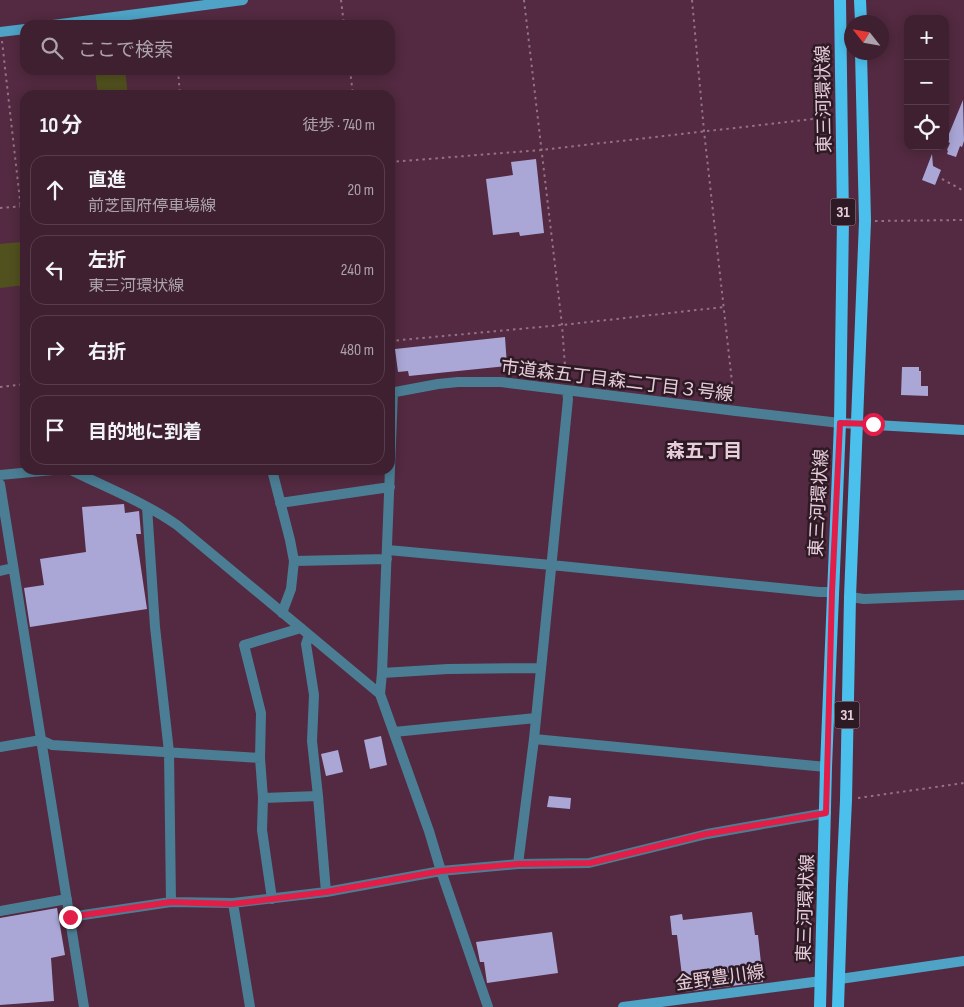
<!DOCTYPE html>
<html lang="ja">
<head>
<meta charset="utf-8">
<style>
  body { margin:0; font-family:"Sofia Sans Condensed","Noto Sans JP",sans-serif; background:#452839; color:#f1f3f6 }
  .controls { position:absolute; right:15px; top:15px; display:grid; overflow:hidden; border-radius:10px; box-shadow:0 2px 12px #0003 }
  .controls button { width:45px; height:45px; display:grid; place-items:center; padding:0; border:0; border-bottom:1px solid #573e4d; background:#3e2031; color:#f1f3f6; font:25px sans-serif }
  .compass { position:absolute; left:844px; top:15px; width:45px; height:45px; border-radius:50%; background:#3e2031; box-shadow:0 2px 12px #0003; rotate:301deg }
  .stop { position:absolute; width:15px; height:15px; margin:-11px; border:4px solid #e11d48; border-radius:50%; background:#fff }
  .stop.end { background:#e11d48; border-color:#fff; box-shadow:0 1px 5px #0008 }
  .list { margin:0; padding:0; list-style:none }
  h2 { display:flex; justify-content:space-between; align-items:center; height:65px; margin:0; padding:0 20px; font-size:21px }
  h2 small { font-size:16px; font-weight:400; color:#ada3ab }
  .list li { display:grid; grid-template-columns:32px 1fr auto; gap:15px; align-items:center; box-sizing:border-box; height:70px; margin:0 10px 10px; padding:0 10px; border:1px solid #573e4d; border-radius:15px }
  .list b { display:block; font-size:19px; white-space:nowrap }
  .list p { margin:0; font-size:16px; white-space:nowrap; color:#ada3ab }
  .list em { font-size:16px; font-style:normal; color:#ada3ab }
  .icon { flex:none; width:28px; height:28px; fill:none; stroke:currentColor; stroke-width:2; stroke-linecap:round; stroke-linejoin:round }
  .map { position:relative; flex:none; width:964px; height:1007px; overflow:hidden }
  .search { position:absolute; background:#3e2031; box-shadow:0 2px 12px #0003; left:20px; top:20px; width:375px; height:55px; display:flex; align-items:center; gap:12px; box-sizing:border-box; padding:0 18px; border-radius:15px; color:#ada3ab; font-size:19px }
  .panel { position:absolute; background:#3e2031; box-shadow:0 2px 12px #0003; left:20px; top:90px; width:375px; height:385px; border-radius:15px }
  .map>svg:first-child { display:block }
  .green { fill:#51501f }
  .building { fill:#aaa7d7 }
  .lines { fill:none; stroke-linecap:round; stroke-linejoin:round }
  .path { stroke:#947284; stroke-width:2; stroke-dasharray:2.5 4; stroke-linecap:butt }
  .minor { stroke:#4b7e94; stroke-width:10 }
  .secondary { stroke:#4ea3c6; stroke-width:10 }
  .primary { stroke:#4cc0ec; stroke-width:12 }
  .route { stroke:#e11d48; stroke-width:6 }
  .labels { text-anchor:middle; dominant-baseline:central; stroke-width:5; stroke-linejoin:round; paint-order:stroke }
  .shield { fill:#2d1a24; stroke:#af97a3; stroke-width:1 }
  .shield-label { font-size:16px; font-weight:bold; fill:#e7cdda }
  .street-label { font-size:18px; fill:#e7cdda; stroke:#2d1a24 }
  .neighbourhood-label { font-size:19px; font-weight:bold; fill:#e7cdda; stroke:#2d1a24 }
</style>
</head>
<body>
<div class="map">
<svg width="964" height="1007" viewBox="0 0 964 1007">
  <rect width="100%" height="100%" fill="#532a41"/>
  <path class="green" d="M95,70H125L128,95H98Z
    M21,242L25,285L0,288V244Z"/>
  <path class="building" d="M963,100L964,141L962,147L960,146L956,157L947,154L948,151L947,150L950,143L946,141Z
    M932,154L933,166L941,170L935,185L922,180Z
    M536,159L544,233L520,236L519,232L493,235L486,179L513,175L511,162Z
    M505,337L507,366L409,376L408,371L398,372L395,349Z
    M902,367H919V371H921V386H928V396L901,395Z
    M124,504L125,513L139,511L141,534H136L147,609L30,627L24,588L44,585L40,559L86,552L82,507Z
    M381,736L387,765L370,769L364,740Z
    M338,750L343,772L326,776L321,754Z
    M549,796L571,798L570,809L547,807Z
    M57,908L65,955L51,958L54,1001L0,1005V918Z
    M752,912L755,935H758L763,982L684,992L677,935H672L670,916L682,914L683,920Z
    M552,932L558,973L487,983L484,962H480L476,942Z"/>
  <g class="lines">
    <path class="path" d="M341,0L344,25
      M524,0L562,325L566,380
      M692,0L704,131L734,400
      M2,41L25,245
      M178,70L180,95
      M350,70L353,95
      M390,162L541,150L831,117
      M942,179L964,191
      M0,208L25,206
      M875,221L964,220
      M390,341L562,325L724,307
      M390,366L392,381
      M0,387L25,384
      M858,798L964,783"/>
    <path class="minor" d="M393,392L382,673L380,694L429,831L441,871L488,1007
      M390,393L438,384L458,382H501L736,411L840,423
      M71,470C107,488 144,502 177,525L380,694
      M272,470L290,540L294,561L291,589L282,613
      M0,475L53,470
      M0,484L84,1007
      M280,503L390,487
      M147,507L155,627L169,752L171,902
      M388,550L551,565L819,592H832
      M294,561L387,559
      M0,571L13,568
      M850,597L864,599L964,595
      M309,635L306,644L314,695L312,741L318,796L326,892
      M382,673L448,669L541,668
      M394,732L536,718
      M534,739L826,767
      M0,747L41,740L52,745L260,758
      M263,798L318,796
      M518,864L534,739L568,399L567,391
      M272,899L262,830L263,798L260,758L261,713L244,645L301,628
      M233,903L250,1007
      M0,911L67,899
      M70,917L171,902L233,903L326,892L441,871L518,864L589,863L707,834L826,813"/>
    <path class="secondary" d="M53,25L243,0
      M0,32L25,29
      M840,423L964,430
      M840,979L964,961
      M623,1007L821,981"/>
    <path class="primary" d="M860,0L861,22
      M820,1007L826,767L840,423L843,219L840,0
      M838,1007L842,885L846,800L850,597L865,221L861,52"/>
  </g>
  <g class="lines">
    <path class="route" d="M70,917L171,902L232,904L326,892L441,871L518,864L590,863L706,834L826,813L832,592L840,423L873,424"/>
  </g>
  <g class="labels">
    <g class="shield">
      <rect x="830.5" y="198.5" width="25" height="27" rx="4"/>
      <rect x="834.5" y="701.5" width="25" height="27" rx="4"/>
    </g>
    <g class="shield-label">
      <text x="843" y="212">31</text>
      <text x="847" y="715">31</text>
    </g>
    <g class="street-label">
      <text transform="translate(824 99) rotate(-91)">東三河環状線</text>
      <text transform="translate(617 381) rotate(7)">市道森五丁目森二丁目３号線</text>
      <text transform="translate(819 503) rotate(-87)">東三河環状線</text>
      <text transform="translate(806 908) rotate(-88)">東三河環状線</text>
      <text transform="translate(720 978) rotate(-8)">金野豊川線</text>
    </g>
    <g class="neighbourhood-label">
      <text x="704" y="451">森五丁目</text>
    </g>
  </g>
</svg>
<div class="controls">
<button>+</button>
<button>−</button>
<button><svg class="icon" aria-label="locate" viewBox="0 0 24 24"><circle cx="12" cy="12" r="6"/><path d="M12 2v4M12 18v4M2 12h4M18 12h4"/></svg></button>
</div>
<svg class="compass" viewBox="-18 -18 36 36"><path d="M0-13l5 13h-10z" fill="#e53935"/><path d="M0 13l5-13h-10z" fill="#ada3ab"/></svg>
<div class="stop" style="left:873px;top:424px"></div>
<div class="stop end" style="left:70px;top:917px"></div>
<div class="search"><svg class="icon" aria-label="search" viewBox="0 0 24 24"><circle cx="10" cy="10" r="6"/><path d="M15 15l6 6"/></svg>ここで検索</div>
<section class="panel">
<h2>10 分<small>徒歩 · 740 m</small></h2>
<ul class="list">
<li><svg class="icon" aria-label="ahead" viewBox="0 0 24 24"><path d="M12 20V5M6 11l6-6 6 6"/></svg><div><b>直進</b><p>前芝国府停車場線</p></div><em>20 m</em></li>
<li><svg class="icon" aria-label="left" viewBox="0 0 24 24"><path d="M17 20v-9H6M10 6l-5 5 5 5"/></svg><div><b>左折</b><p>東三河環状線</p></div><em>240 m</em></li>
<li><svg class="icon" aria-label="right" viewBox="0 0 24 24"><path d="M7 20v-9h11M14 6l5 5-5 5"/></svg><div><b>右折</b></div><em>480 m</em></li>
<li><svg class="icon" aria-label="arrive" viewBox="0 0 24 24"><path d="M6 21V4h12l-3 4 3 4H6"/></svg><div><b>目的地に到着</b></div></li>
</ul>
</section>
</div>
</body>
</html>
